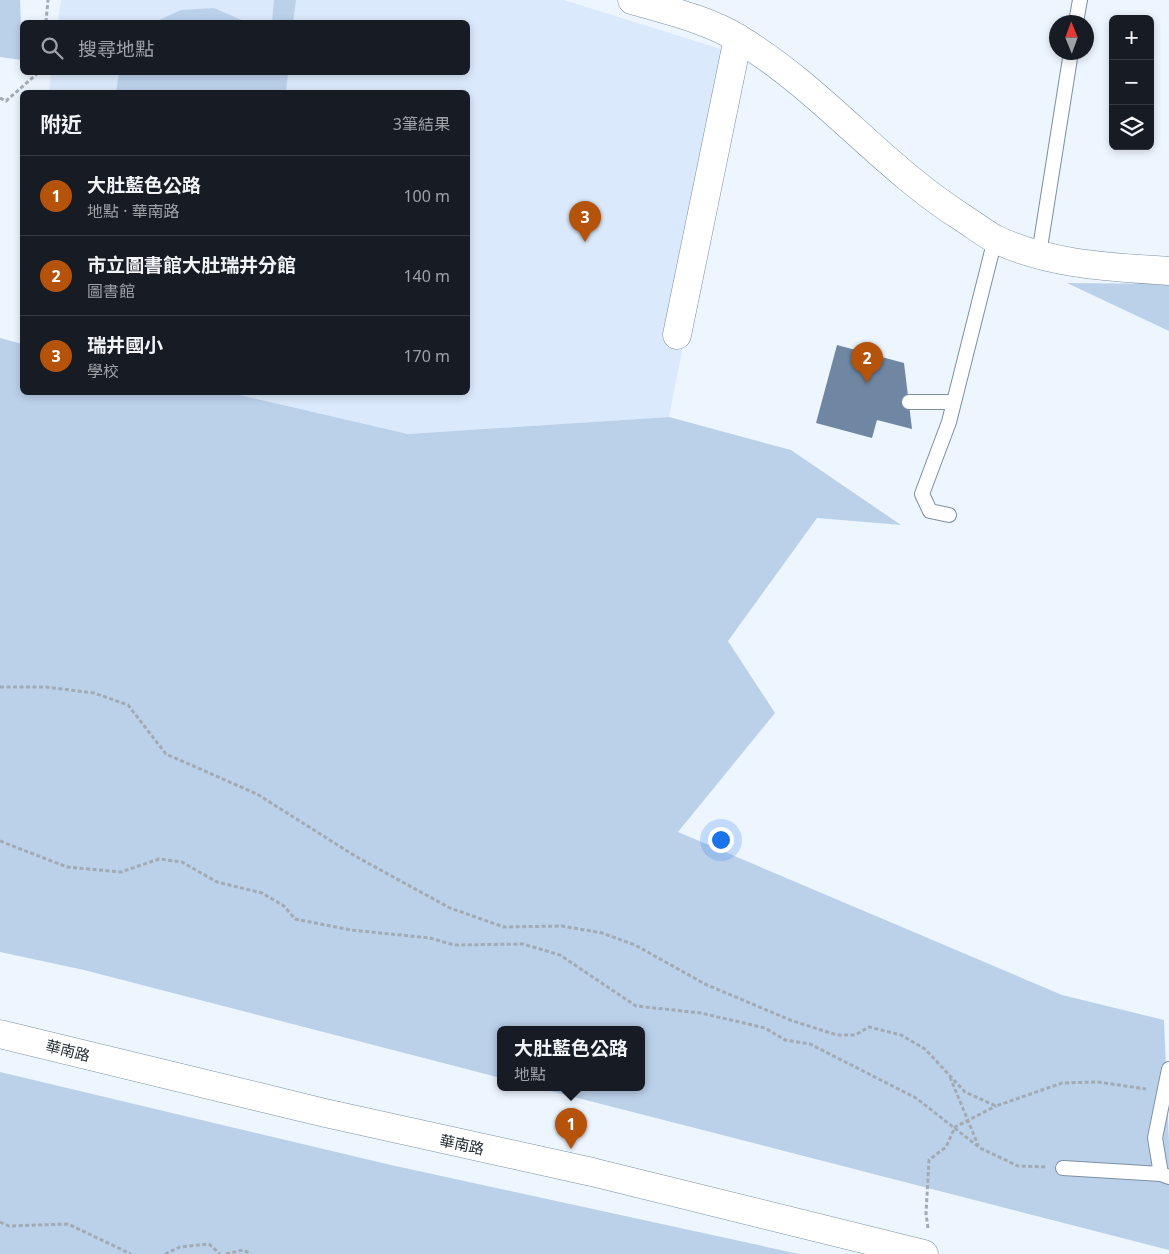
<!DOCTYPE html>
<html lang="zh-TW">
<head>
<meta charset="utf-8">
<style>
  body { margin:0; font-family:"Noto Sans","Noto Sans TC",sans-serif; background:#242831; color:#f1f3f6 }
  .controls { position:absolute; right:15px; top:15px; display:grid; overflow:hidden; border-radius:8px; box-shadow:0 2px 8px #0003 }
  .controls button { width:45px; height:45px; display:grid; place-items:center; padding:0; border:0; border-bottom:1px solid #363941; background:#171b24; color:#f1f3f6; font:25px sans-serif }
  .compass { position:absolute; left:1049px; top:15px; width:45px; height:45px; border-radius:50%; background:#171b24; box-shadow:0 2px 8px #0003; rotate:359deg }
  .you { position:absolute; left:720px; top:839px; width:18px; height:18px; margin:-12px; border:4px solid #fff; border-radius:50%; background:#1a73e8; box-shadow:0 0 0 8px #1a73e833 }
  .badge { display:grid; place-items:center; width:32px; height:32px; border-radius:50%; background:#b45309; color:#fff; font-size:16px; font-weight:700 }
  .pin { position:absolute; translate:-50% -41px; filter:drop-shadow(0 1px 2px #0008) }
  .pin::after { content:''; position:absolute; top:26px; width:18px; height:15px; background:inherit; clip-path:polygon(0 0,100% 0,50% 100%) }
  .popup { position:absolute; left:497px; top:1026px; width:148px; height:65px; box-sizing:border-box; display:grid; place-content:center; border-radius:8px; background:#171b24; filter:drop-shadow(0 1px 4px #0005); font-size:16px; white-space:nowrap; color:#9ea1a6 }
  .popup b { font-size:19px; color:#f1f3f6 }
  .popup::after { content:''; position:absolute; left:50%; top:100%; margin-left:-10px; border:10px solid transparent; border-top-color:#171b24 }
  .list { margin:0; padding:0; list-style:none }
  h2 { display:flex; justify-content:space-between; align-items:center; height:65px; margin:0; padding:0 20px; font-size:21px }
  h2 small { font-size:16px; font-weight:400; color:#9ea1a6 }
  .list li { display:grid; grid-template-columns:32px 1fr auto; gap:15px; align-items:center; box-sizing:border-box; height:80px; padding:0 20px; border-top:1px solid #363941 }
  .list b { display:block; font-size:19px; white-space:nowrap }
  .list p { margin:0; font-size:16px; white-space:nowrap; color:#9ea1a6 }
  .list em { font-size:16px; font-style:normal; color:#9ea1a6 }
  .icon { flex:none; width:28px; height:28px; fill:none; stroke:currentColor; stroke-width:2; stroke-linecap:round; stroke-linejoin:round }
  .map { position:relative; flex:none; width:1169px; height:1254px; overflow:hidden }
  .search { position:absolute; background:#171b24; box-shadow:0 2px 8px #0003; left:20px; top:20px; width:450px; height:55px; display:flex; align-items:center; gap:12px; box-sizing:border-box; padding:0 18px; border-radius:8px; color:#9ea1a6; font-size:19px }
  .panel { position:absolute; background:#171b24; box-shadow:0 2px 8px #0003; left:20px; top:90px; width:450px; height:305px; border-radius:8px }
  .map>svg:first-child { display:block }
  .built { fill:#dae9fb }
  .green { fill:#bbd1ea }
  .building { fill:#6f87a3 }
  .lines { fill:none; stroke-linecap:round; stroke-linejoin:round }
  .service-casing { stroke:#7c8fa4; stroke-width:16 }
  .minor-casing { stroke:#7c8fa4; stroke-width:29 }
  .tertiary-casing { stroke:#7c8fa4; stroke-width:29 }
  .path { stroke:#a2aab3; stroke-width:3; stroke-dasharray:4 2.5; stroke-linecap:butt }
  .service { stroke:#fff; stroke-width:14 }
  .minor { stroke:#fff; stroke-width:28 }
  .tertiary { stroke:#fff; stroke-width:28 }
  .labels { text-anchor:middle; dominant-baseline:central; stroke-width:4.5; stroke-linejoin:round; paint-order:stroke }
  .street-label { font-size:15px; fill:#252d35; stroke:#fff }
</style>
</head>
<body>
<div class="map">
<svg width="1169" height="1254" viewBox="0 0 1169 1254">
  <rect width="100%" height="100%" fill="#edf5ff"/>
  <path class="built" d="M61,0H564L740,55L669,417L408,434L231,393L468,392V92H49L51,72H468V22H58Z"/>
  <path class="green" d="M0,0H20L22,60L0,57Z
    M274,0H296L293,22H272Z
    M214,8L246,22H155L181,10Z
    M119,73V72L288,73L286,92H116Z
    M1067,283L1169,284V331Z
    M0,338L22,344V392L231,393L408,434L669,417L791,450L901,525L817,518L728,641L775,713L678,832L1062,995L1164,1020L1169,1142V1250L539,1088H641V1030H501V1078L84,970L0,952Z
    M0,1072L391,1165L799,1254H0Z"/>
  <path class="building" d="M837,345L904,363L912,429L877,420L872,438L816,423Z"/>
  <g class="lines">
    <defs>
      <path id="service" d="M1076,22L1080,0
        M1039,254L1071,52
        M909,402H954
        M949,515L930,511L922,494L949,422L995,239
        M1063,1168L1161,1174L1169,1177
        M1161,1174L1155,1138L1169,1069"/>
      <path id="minor" d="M632,0C666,10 709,20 739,39C822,89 882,167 963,218C974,225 984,233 995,239C1050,265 1110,267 1169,271
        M677,335L738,38"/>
      <path id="tertiary" d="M0,1034L325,1113L592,1172L924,1254"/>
    </defs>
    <use href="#service" class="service-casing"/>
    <use href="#minor" class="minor-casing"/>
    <use href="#tertiary" class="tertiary-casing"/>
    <path class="path" d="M46,22L48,0
      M0,98L6,101L39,72
      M0,687H46L94,693L128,705L166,754L257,794L355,856L450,908L504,927L562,926L602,933L635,945L705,984L790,1020L837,1035H855L869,1027L901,1035L925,1049L965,1092L996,1106L1062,1083L1098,1082L1146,1089
      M0,841L67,867L121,872L159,859L182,862L217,882L262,893L284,906L295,919L351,930L430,938L454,945L523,944L560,955L636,1006L701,1013L765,1028L785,1040L810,1044L916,1098L980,1148L1018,1166L1046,1167
      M950,1077L978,1145
      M0,1222L9,1226L68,1224L131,1254
      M928,1228L926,1214L929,1160L946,1147L955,1127L996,1106
      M165,1254L180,1247L209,1244L220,1254
      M226,1254L243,1250L251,1254"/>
    <use href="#service" class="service"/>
    <use href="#minor" class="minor"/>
    <use href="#tertiary" class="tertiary"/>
  </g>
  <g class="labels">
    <g class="street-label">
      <text transform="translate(68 1050) rotate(14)">華南路</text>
      <text transform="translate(462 1144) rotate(12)">華南路</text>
    </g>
  </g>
</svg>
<div class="controls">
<button>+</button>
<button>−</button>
<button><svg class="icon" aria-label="layers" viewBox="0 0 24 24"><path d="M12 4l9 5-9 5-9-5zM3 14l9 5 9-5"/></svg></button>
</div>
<svg class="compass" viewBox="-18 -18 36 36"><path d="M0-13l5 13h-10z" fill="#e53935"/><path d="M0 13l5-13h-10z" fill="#9ea1a6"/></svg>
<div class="you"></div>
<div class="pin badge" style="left:571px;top:1149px">1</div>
<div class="popup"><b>大肚藍色公路</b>地點</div>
<div class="pin badge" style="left:867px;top:383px">2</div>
<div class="pin badge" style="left:585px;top:242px">3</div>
<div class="search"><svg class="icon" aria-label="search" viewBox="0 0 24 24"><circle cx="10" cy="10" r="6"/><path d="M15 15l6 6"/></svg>搜尋地點</div>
<section class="panel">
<h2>附近<small>3筆結果</small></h2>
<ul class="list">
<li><span class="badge">1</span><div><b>大肚藍色公路</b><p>地點 · 華南路</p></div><em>100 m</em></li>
<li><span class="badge">2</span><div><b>市立圖書館大肚瑞井分館</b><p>圖書館</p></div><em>140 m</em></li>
<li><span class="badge">3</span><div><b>瑞井國小</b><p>學校</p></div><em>170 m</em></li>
</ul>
</section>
</div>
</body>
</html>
